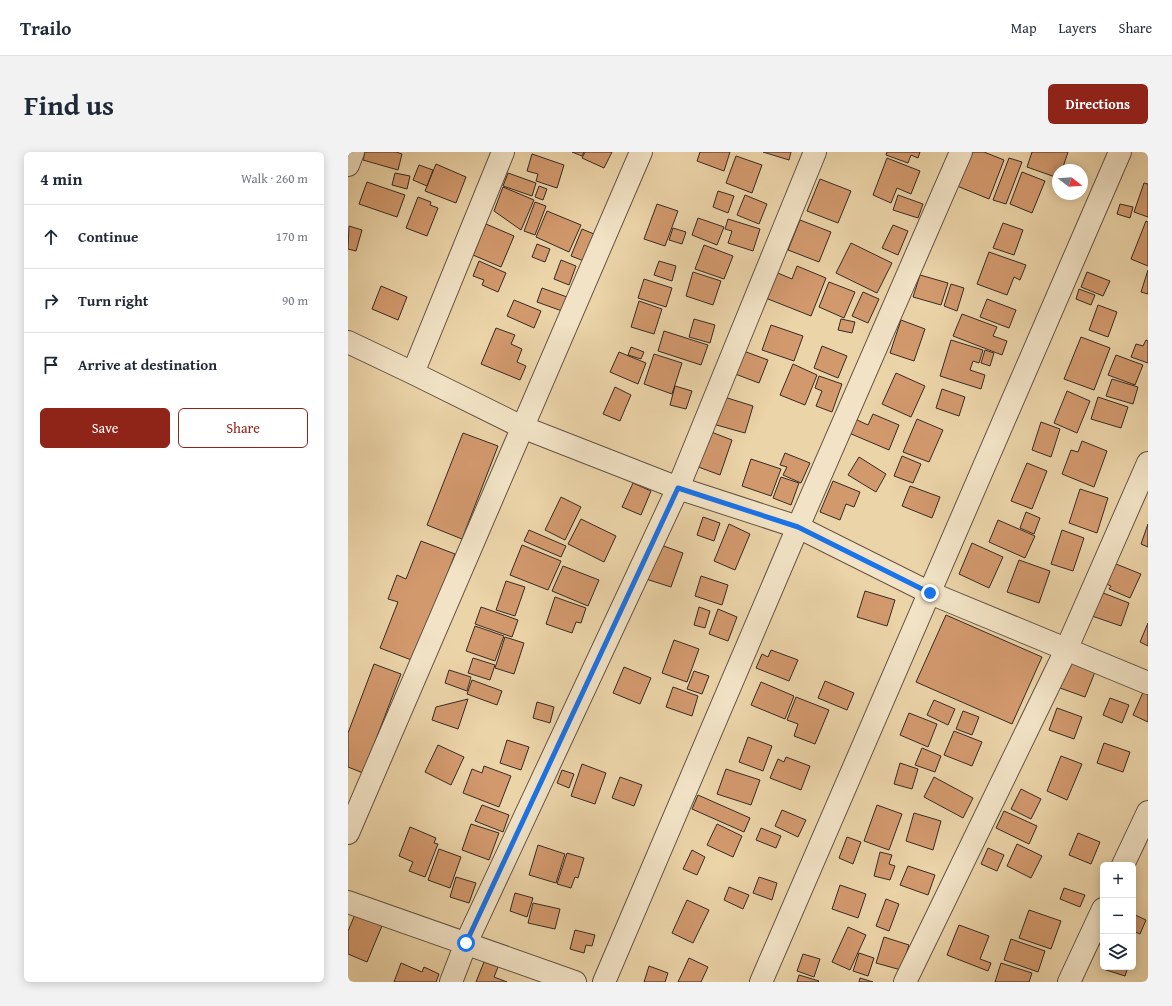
<!DOCTYPE html>
<html lang="en">
<head>
<meta charset="utf-8">
<style>
  body { margin:0; font-family:"Gentium Book Plus",serif; background:#f2f2f3; color:#1f2937 }
  .controls { position:absolute; right:12px; bottom:12px; display:grid; overflow:hidden; border-radius:6px; box-shadow:0 2px 10px #0003 }
  .controls button { width:36px; height:36px; display:grid; place-items:center; padding:0; border:0; border-bottom:1px solid #e0e1e3; background:#fff; color:#1f2937; font:20px sans-serif }
  .compass { position:absolute; left:704px; top:12px; width:36px; height:36px; border-radius:50%; background:#fff; box-shadow:0 2px 10px #0003; rotate:107deg }
  .stop { position:absolute; width:12px; height:12px; margin:-9px; border:3px solid #1a73e8; border-radius:50%; background:#fff }
  .stop.end { background:#1a73e8; border-color:#fff; box-shadow:0 1px 4px #0008 }
  .list { margin:0; padding:0; list-style:none }
  h2 { display:flex; justify-content:space-between; align-items:center; height:52px; margin:0; padding:0 16px; font-size:17px }
  h2 small { font-size:13px; font-weight:400; color:#747a83 }
  .list li { display:grid; grid-template-columns:26px 1fr auto; gap:12px; align-items:center; box-sizing:border-box; height:64px; padding:0 16px; border-top:1px solid #e0e1e3 }
  .list b { display:block; font-size:15px; white-space:nowrap }
  .list em { font-size:13px; font-style:normal; color:#747a83 }
  .actions { display:flex; gap:8px; padding:12px 16px }
  .actions a { flex:1; padding:9px 0; border:1px solid #8f2418; border-radius:6px; text-align:center; font-size:14px; color:#8f2418 }
  .actions .main { background:#8f2418; color:#fff }
  .icon { flex:none; width:22px; height:22px; fill:none; stroke:currentColor; stroke-width:2; stroke-linecap:round; stroke-linejoin:round }
  .map { position:relative; flex:none; width:800px; height:830px; overflow:hidden; border-radius:6px }
  header { display:flex; align-items:center; gap:24px; box-sizing:border-box; height:56px; padding:0 20px; background:#fff; border-bottom:1px solid #e0e1e3 }
  header strong { font-size:19px }
  nav { display:flex; gap:22px; margin-inline-start:auto; font-size:14px }
  .intro { display:flex; align-items:center; justify-content:space-between; box-sizing:border-box; height:96px; padding:0 24px }
  h1 { margin:0; font-size:28px }
  .button { padding:10px 18px; border-radius:6px; background:#8f2418; color:#fff; font-size:14px; font-weight:700 }
  main { display:flex; gap:24px; padding:0 24px }
  aside { flex:1; background:#fff; border-radius:6px; box-shadow:0 2px 10px #0003 }
  .map>svg:first-child { display:block }
  .building { fill:#d2996d; stroke:#362a24 }
  .lines { fill:none; stroke-linecap:round; stroke-linejoin:round }
  .minor-casing { stroke:#635445; stroke-width:24 }
  .minor { stroke:#f2e3c6; stroke-width:22 }
  .route { stroke:#1a73e8; stroke-width:5 }
</style>
</head>
<body>
<header>
<strong>Trailo</strong>
<nav><a>Map</a><a>Layers</a><a>Share</a></nav>
</header>
<div class="intro"><h1>Find us</h1><a class="button">Directions</a></div>
<main>
<aside>
<h2>4 min<small>Walk · 260 m</small></h2>
<ul class="list">
<li><svg class="icon" aria-label="ahead" viewBox="0 0 24 24"><path d="M12 20V5M6 11l6-6 6 6"/></svg><div><b>Continue</b></div><em>170 m</em></li>
<li><svg class="icon" aria-label="right" viewBox="0 0 24 24"><path d="M7 20v-9h11M14 6l5 5-5 5"/></svg><div><b>Turn right</b></div><em>90 m</em></li>
<li><svg class="icon" aria-label="arrive" viewBox="0 0 24 24"><path d="M6 21V4h12l-3 4 3 4H6"/></svg><div><b>Arrive at destination</b></div></li>
</ul>
<div class="actions"><a class="main">Save</a><a>Share</a></div>
</aside>
<div class="map">
<svg width="800" height="830" viewBox="0 0 800 830">
  <rect width="100%" height="100%" fill="#ebd4a8"/>
  <filter id="stains"><feTurbulence type="fractalNoise" baseFrequency=".005" numOctaves="4"/><feColorMatrix values="0 0 0 0 .2 0 0 0 0 .09 0 0 0 0 .02 0 0 0 .5 -.17"/></filter>
  <radialGradient id="worn" r=".72"><stop offset=".6" stop-color="#630" stop-opacity="0"/><stop offset="1" stop-color="#630" stop-opacity=".3"/></radialGradient>
  <path class="building" d="M17,0H48L54,2L50,18L15,8Z
    M224,0H236L234,4Z
    M237,0H264L256,16L234,6Z
    M352,0H382L376,19L349,9Z
    M415,0H443L441,8Z
    M539,0H572L570,6L563,3L560,11L538,3Z
    M622,0H636L656,8L641,47L609,34Z
    M684,0H720L714,18H710V26L679,15Z
    M184,2L216,13L209,36L188,29L190,22L179,19Z
    M388,4L414,13L404,41L378,31Z
    M539,6L572,19L563,42L549,36L543,51L525,43Z
    M661,6L674,10L658,52L645,48Z
    M88,12L118,25L108,51L77,39Z
    M71,13L85,18L79,34L65,28Z
    M674,20L697,29L684,61L662,52Z
    M47,21L62,24L59,37L44,33Z
    M160,21L188,31L184,44L155,34Z
    M472,27L503,39L490,71L459,59Z
    M19,30L57,43L49,65L11,52Z
    M796,31L800,32V65L786,60Z
    M191,34L199,37L195,48L187,45Z
    M155,35L186,48L173,78L146,59Z
    M370,39L386,44L380,61L365,55Z
    M397,43L419,52L411,72L389,63Z
    M550,43L575,52L570,66L545,58Z
    M70,45L83,50L82,53L90,56L79,84L58,76Z
    M187,50L198,54L187,83L176,79Z
    M309,52L330,59L317,94L296,87Z
    M772,52L785,55L782,66L769,62Z
    M199,59L233,73L221,100L188,85Z
    M350,66L376,75L369,93L344,83Z
    M380,67L412,77L405,99L380,91L384,79L377,77Z
    M452,68L483,80L471,110L440,98Z
    M798,69L800,70V114L783,107Z
    M655,71L675,78L666,103L645,96Z
    M138,72L166,84L153,115L125,103Z
    M545,73L560,79L550,103L534,96Z
    M1,74L14,78L8,99L0,97Z
    M325,76L338,80L334,92L321,88Z
    M234,77L246,82L236,109L223,104Z
    M503,91L544,111L529,141L488,121Z
    M189,92L202,97L197,110L184,105Z
    M356,93L385,104L376,127L347,117Z
    M641,100L678,113L672,128L666,125L659,143L629,132Z
    M213,108L228,114L221,133L206,127Z
    M131,109L158,121L150,140L134,133L136,128L125,124Z
    M311,109L328,114L324,129L306,123Z
    M449,114L478,126L463,164L415,145L425,119L444,127Z
    M800,118V142L793,140Z
    M345,120L373,129L365,153L338,144Z
    M739,120L762,129L755,144L733,135Z
    M572,123L600,131L593,153L565,145Z
    M296,127L324,136L318,155L290,146Z
    M481,130L507,140L496,166L471,155Z
    M603,132L616,136L609,159L596,154Z
    M33,134L59,145L50,168L24,157Z
    M194,136L219,145L214,159L189,150Z
    M731,137L747,143L743,153L728,147Z
    M515,140L531,147L520,171L504,164Z
    M639,147L668,158L661,176L632,165Z
    M166,148L193,159L186,176L159,164Z
    M291,149L314,157L306,182L283,175Z
    M750,153L769,160L760,185L741,178Z
    M614,162L649,175L645,184L659,189L654,203L605,184Z
    M346,167L367,173L362,191L341,185Z
    M493,167L507,170L504,181L490,178Z
    M553,168L577,177L566,209L542,201Z
    M423,173L455,184L446,209L414,198Z
    M148,176L167,183L163,192L174,197L169,210L178,214L172,228L133,212Z
    M316,179L360,193L353,213L310,199Z
    M733,185L762,196L746,238L716,227Z
    M603,188L635,198L631,211L625,209L622,218L637,223L633,237L592,224Z
    M798,188L800,189V211L783,205L788,192L795,194Z
    M474,194L499,204L490,226L466,216Z
    M283,195L296,200L293,207L280,203Z
    M390,197L420,208L411,231L382,220Z
    M637,198L646,201L642,214L633,211Z
    M271,200L298,211L290,232L262,220Z
    M306,202L334,211L324,242L296,232Z
    M768,203L795,213L787,233L760,223Z
    M445,212L469,223L457,253L432,243Z
    M548,221L577,234L563,265L534,252Z
    M471,224L494,232L484,260L468,254L474,239L467,236Z
    M764,227L790,235L785,252L758,244Z
    M327,234L344,239L338,257L322,253Z
    M267,235L283,243L272,269L255,262Z
    M594,237L617,245L611,264L588,256Z
    M719,239L742,249L729,281L706,271Z
    M373,244L405,254L397,281L365,272Z
    M750,245L780,255L773,276L743,267Z
    M525,262L551,273L541,298L501,281L507,267L520,273Z
    M569,267L595,278L581,310L555,300Z
    M693,270L712,277L703,305L684,298Z
    M358,278L384,288L372,323L345,313Z
    M115,281L150,294L114,387L79,373Z
    M734,289L759,299L746,335L714,322L723,298L730,300Z
    M437,301L462,311L453,331L435,323L439,315L432,313Z
    M554,304L573,312L565,331L546,324Z
    M511,305L538,322L528,340L500,323Z
    M403,307L433,317L423,344L394,334Z
    M679,311L699,319L684,357L663,349Z
    M433,325L451,331L443,353L425,346Z
    M485,329L512,340L506,355L498,352L492,368L472,360Z
    M285,331L303,339L293,363L274,355Z
    M562,334L592,345L584,366L554,354Z
    M732,337L760,346L749,381L721,371Z
    M213,345L233,355L217,388L197,378Z
    M678,360L692,366L686,382L672,376Z
    M355,365L372,371L366,389L349,383Z
    M233,367L268,384L256,410L220,392Z
    M650,368L687,384L677,406L641,390Z
    M381,372L402,382L387,418L366,409Z
    M800,372V395L793,392Z
    M181,378L218,394L213,405L176,389Z
    M714,378L736,386L725,419L703,412Z
    M73,389L107,402L66,509L32,496L50,450L40,447L49,423L58,427Z
    M624,391L655,405L641,436L611,422Z
    M310,392L335,401L323,435L298,427Z
    M174,393L213,409L200,438L162,423Z
    M671,408L702,419L691,451L659,440Z
    M763,410L793,422L782,446L761,437L763,434L754,430Z
    M215,414L251,428L240,454L204,439Z
    M353,424L380,433L374,453L347,444Z
    M158,429L177,435L167,464L148,458Z
    M517,439L547,448L539,474L509,465Z
    M750,439L781,451L773,474L741,463Z
    M207,445L238,456L233,471L228,470L224,481L198,472Z
    M133,455L170,468L164,485L127,472Z
    M351,455L362,459L357,476L346,473Z
    M370,457L389,465L380,489L361,482Z
    M598,463L694,505L664,572L568,530Z
    M800,471V494L792,490Z
    M127,474L156,484L147,509L118,499Z
    M157,485L176,491L166,522L147,516Z
    M326,488L351,497L339,530L314,521Z
    M423,498L450,508L441,529L408,516L414,502L420,505Z
    M125,506L147,513L142,528L120,521Z
    M722,510L747,520L737,545L712,536Z
    M26,512L53,522L15,621L0,615V581Z
    M276,515L303,526L292,552L265,541Z
    M101,518L123,525L119,539L97,531Z
    M346,519L361,524L354,542L339,537Z
    M124,528L154,539L149,553L119,542Z
    M477,529L506,541L499,558L470,546Z
    M413,530L446,544L437,567L403,553Z
    M325,535L350,544L344,564L318,555Z
    M796,538L800,540V570L785,563Z
    M448,545L481,558L467,592L446,584L450,572L439,568Z
    M762,546L781,553L774,571L755,563Z
    M120,547L110,577L84,568L88,555Z
    M586,548L607,557L600,573L579,563Z
    M189,550L206,555L202,571L185,566Z
    M709,556L734,565L726,587L701,578Z
    M615,559L631,565L624,583L608,577Z
    M561,561L589,572L580,595L552,583Z
    M606,579L634,590L624,614L596,603Z
    M400,585L424,594L415,619L391,610Z
    M159,588L181,595L173,618L152,611Z
    M756,591L782,600L775,620L749,611Z
    M90,593L116,605L103,633L77,620Z
    M574,596L593,604L587,620L567,613Z
    M713,604L734,612L719,648L699,639Z
    M438,605L462,614L453,638L422,626L430,607L436,610Z
    M552,611L570,617L564,637L546,632Z
    M234,612L258,621L247,652L223,644Z
    M136,614L163,624L151,655L115,641L124,617L134,621Z
    M378,617L412,628L403,653L369,642Z
    M214,618L226,622L221,636L209,631Z
    M272,625L294,633L286,654L264,646Z
    M586,625L625,646L615,666L576,645Z
    M673,637L693,647L683,667L663,657Z
    M350,643L402,666L396,680L344,657Z
    M134,653L161,663L155,680L127,669Z
    M529,653L554,662L541,698L516,689Z
    M434,658L458,668L450,685L427,674Z
    M656,659L689,674L681,692L648,676Z
    M566,661L593,669L585,698L558,689Z
    M123,672L151,681L141,708L114,698Z
    M369,672L394,684L385,705L359,693Z
    M62,675L88,686L86,691L90,692L77,725L61,719L65,710L51,704Z
    M413,676L433,684L428,696L408,688Z
    M730,681L752,690L743,712L721,703Z
    M499,685L513,690L505,712L491,706Z
    M669,692L694,704L683,726L659,714Z
    M190,693L217,702L208,731L181,723Z
    M640,696L656,703L649,719L633,712Z
    M91,697L113,705L102,736L80,728Z
    M344,698L357,705L349,723L335,717Z
    M532,700L544,703L541,712L547,714L542,728L526,724Z
    M219,701L236,706L230,726L227,725L223,736L209,732Z
    M560,714L587,723L580,743L552,733Z
    M108,725L128,731L121,751L102,745Z
    M411,725L429,731L424,748L405,741Z
    M492,733L518,742L510,766L484,757Z
    M381,735L401,743L395,757L376,748Z
    M716,736L737,743L732,755L712,747Z
    M167,741L185,746L179,765L162,759Z
    M538,747L551,752L541,779L528,774Z
    M339,748L361,758L345,791L324,781Z
    M185,751L212,757L207,777L180,771Z
    M9,758L36,769L19,810L0,802V779Z
    M681,758L713,769L703,797L671,786Z
    M785,762L798,768L792,782L785,779Z
    M755,772V794L747,791Z
    M611,773L641,784L632,807L643,811L640,819L599,803Z
    M500,775L518,783L502,818L484,810Z
    M227,778L247,783L244,794L238,793L236,801L222,797Z
    M536,785L561,793L553,818L528,811Z
    M663,787L697,799L690,820L656,808Z
    M511,801L526,806L520,824L505,819Z
    M455,802L472,807L466,825L449,819Z
    M341,806L360,815L353,830H330Z
    M136,810L150,815L146,825L159,830H128Z
    M53,811L74,820L76,815L91,822L88,830H46Z
    M653,811L684,821L681,830H647Z
    M301,814L320,821L317,830H296Z
    M756,815H780L777,824L755,817Z
    M451,823L471,829L470,830H449Z
    M512,826L525,830H511Z"/>
  <g class="lines">
    <defs>
      <path id="minor" d="M0,13L5,0
        M0,190L65,221L174,275L330,336L450,375L582,441L800,531
        M65,221L155,0
        M0,681L293,0
        M775,713L800,660
        M0,750L227,830
        M103,830L118,791L330,336L467,0
        M256,830L450,375L613,0
        M413,830L772,0
        M557,830L718,498L800,311
        M721,830L755,757"/>
    </defs>
    <use href="#minor" class="minor-casing"/>
    <use href="#minor" class="minor"/>
  </g>
  <g class="lines">
    <path class="route" d="M118,791L330,336L450,375L582,441"/>
  </g>
  <rect width="100%" height="100%" filter="url(#stains)"/>
  <rect width="100%" height="100%" fill="url(#worn)"/>
</svg>
<div class="controls">
<button>+</button>
<button>−</button>
<button><svg class="icon" aria-label="layers" viewBox="0 0 24 24"><path d="M12 4l9 5-9 5-9-5zM3 14l9 5 9-5"/></svg></button>
</div>
<svg class="compass" viewBox="-18 -18 36 36"><path d="M0-13l5 13h-10z" fill="#e53935"/><path d="M0 13l5-13h-10z" fill="#747a83"/></svg>
<div class="stop" style="left:118px;top:791px"></div>
<div class="stop end" style="left:582px;top:441px"></div>
</div>
</main>
</body>
</html>
